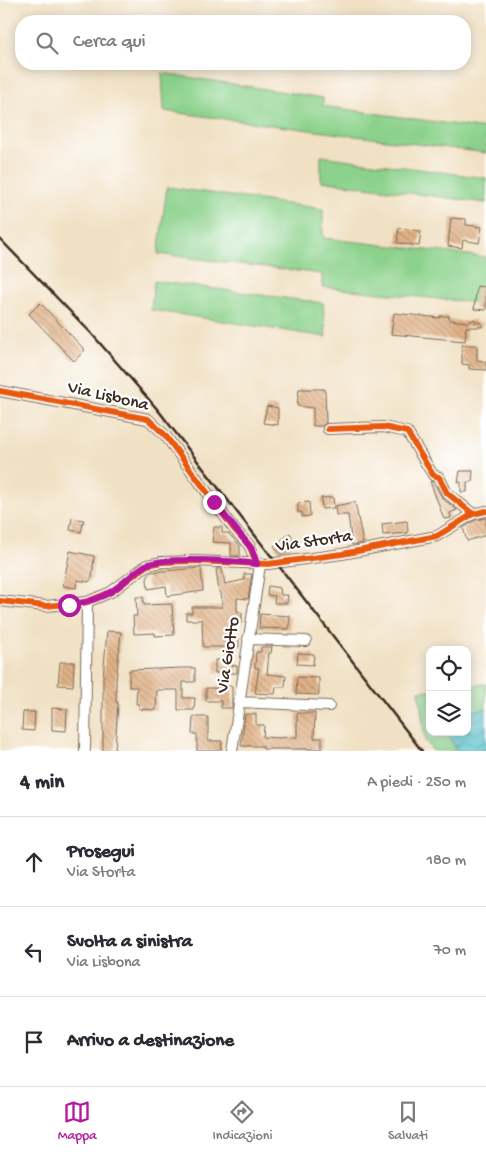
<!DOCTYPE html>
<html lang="it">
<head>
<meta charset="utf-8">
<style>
  body { margin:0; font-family:"Gochi Hand",sans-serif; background:#f7f7f7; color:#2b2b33 }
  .controls { position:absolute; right:15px; bottom:15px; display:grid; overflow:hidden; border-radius:10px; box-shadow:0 2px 12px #0003 }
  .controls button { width:45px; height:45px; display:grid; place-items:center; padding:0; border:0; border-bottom:1px solid #e1e1e2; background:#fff; color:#2b2b33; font:25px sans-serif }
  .stop { position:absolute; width:15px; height:15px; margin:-11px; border:4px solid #b5179e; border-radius:50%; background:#fff }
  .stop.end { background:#b5179e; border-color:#fff; box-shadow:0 1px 5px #0008 }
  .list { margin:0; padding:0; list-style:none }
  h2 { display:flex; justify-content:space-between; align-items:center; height:65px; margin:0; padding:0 20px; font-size:21px }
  h2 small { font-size:16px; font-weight:400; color:#7c7c81 }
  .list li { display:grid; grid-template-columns:32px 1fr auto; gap:15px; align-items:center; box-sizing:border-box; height:90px; padding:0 20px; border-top:1px solid #e1e1e2 }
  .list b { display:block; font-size:19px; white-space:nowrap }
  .list p { margin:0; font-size:16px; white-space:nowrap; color:#7c7c81 }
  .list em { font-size:16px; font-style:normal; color:#7c7c81 }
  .icon { flex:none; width:28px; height:28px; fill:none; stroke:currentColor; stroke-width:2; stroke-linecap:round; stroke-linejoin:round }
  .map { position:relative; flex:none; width:486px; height:751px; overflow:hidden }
  .search { position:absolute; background:#fff; box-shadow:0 2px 12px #0003; left:15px; right:15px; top:15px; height:55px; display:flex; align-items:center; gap:12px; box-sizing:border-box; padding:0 18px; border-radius:20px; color:#7c7c81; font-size:19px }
  .sheet { height:335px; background:#fff }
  nav { display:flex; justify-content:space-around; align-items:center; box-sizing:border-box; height:70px; border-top:1px solid #e1e1e2; background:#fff; font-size:14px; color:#7c7c81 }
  nav a { display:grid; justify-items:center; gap:2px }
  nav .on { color:#b5179e }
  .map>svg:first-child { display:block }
  .grass { fill:#8bd18b; stroke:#637e54 }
  .water { fill:url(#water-waves); stroke:#487674 }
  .building { fill:url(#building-back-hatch) }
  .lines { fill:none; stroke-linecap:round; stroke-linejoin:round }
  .minor-casing { stroke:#7b6a58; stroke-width:12 }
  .minor { stroke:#fff; stroke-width:10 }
  .rail { stroke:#3b2a1e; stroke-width:2.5 }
  .cycleway-casing { stroke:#fff; stroke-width:9 }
  .cycleway { stroke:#e8590c; stroke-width:6 }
  .route { stroke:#b5179e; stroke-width:6 }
  .labels { text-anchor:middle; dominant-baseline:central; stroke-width:4.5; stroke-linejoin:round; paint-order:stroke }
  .street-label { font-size:18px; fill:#3b2a1e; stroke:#fff }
</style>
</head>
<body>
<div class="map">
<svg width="486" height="751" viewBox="0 0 486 751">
  <defs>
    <pattern id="water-waves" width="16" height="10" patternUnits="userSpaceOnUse" patternTransform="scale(1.25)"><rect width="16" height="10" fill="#54c2cb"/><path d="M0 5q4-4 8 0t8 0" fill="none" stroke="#479ea4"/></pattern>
    <pattern id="building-back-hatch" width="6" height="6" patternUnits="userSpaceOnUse" patternTransform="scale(1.25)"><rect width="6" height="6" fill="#e2b286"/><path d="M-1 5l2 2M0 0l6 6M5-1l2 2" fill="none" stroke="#b8916d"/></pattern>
  </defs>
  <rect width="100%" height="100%" fill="#fff"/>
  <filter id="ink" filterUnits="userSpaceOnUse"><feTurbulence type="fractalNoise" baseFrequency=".02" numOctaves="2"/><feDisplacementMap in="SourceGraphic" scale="10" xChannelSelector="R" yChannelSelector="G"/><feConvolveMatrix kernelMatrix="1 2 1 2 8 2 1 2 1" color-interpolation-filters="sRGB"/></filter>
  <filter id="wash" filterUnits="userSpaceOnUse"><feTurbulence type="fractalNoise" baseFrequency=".0096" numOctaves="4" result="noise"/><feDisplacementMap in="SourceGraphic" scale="20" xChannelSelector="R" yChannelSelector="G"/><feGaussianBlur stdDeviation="1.12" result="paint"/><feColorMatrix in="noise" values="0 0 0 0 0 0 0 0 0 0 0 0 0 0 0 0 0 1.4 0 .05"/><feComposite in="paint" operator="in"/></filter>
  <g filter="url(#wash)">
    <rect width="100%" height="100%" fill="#f1e1c4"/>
    <path class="grass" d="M162,73L323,98V106L486,129V153L164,111Z
      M321,156L486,178V203L321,181Z
      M167,187L323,209V238L486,257V288L478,303L322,287V274L158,254Z
      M154,281L323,303L326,337L151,310Z
      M486,684V709L467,712V686Z
      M430,690V732H447L456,751H433L425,740L419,691Z"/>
    <path class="water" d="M486,709V751H456L447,732H467V712Z"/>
    <g id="blocks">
      <path class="building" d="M451,218L466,219V225L482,227L479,243L463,240L462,248L448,246Z
        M399,228L421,231L419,246L397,243Z
        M477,286L486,287V310L474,309Z
        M40,303L85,350L74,361L29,314Z
        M394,313L440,318V316H449V320L468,322L475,319V322L482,323V327H466L465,341L391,334Z
        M462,345H477V360L486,362V370L469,369V365L462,364Z
        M299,389H325L326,423L322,426H313V408L297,406Z
        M267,406L278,408V425L263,423Z
        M460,471H473L472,482H467V492H461V482H458Z
        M430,481L434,483L442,498L457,510L450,513L451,518L444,519Z
        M333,497L334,508L322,509L321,498Z
        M309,502L310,516L302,517V512H298V503Z
        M355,502L363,543L352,545L348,515H336L335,506Z
        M72,518L84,520L81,532L70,530Z
        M486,518V535L467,541L463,528L476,520Z
        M407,521L408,533L383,535L382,524Z
        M214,527H222V533H228L240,546V556H231V543L212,542Z
        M290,533L294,540L289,544L292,548L281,555L274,546Z
        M70,551L94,556L92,578L89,582L77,580L76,588L63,586Z
        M201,568L203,591L167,596L166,586L148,589L147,579L150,572Z
        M216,569H222L225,584L244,580V574H252L248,599L237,598V611L242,613V623H233L234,638H239V647H203L202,620H186V613H192V607H222L221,592H219Z
        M268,586L280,588L281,595H288L287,603H274L275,596L267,595Z
        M136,597H143L144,605L172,604L174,635L155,636V633L134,634L133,616H137Z
        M260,614L290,616L289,629L259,628Z
        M107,631L121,632L116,681V702H118L115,751H103V678Z
        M261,647H272L271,653H269L267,674L286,676L285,687H276L275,694L255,693L259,668H255L256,652H261Z
        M298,653L314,654L313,665L297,664Z
        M215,660H225V664L237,666V673H215Z
        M60,662H74L73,686L58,685Z
        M183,668H195V682H183V698H195L194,710H178V690H157L156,710L139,709V704H136L137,687H129V670Z
        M297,677L319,678V695L296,694Z
        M221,686H232V708H221V701H206V688H221Z
        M52,708L67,709L66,731L52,730Z
        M23,712H35L34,731L22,730Z
        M297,713H315L314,738H322V749H263V746H241L245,714H256V725H264L263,737L278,738L297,737Z
        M193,717H208V741H222L221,751H197V734H192Z"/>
    </g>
  </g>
  <g filter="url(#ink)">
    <use href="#blocks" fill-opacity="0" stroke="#7b6a58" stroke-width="1"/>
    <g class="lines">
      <defs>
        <path id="minor" d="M0,391L148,419L165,435L234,529L249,545L257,564
          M328,429L383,427L407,432L433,475L439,477L447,493L473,514
          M0,601L46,606L87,602L111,592L147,565L162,562L194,561L268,564L342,554L437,536L473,514L486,511
          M248,639L306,641
          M238,702L329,706
          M85,751L87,602
          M232,751L260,565"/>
      </defs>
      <use href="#minor" class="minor-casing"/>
      <use href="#minor" class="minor"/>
      <path class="rail" d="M0,239L91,333L158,410L422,751"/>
      <defs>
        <path id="cycleway" d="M0,391L148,419L165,435L234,529L249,545L257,564
          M328,429L383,427L407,432L433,475L439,477L447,493L473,514
          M0,601L46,606L87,602L111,592L147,565L162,562L194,561L268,564L342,554L437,536L473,514L486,511"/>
      </defs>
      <use href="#cycleway" class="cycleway-casing"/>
      <use href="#cycleway" class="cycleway"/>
    </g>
  </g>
  <g class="lines" filter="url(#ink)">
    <path class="route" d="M69,605C84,603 100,599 112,591C124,584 134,571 146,565C166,556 234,561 257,564L252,549L214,502"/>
  </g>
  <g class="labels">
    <g class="street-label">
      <text transform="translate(108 397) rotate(13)">Via Lisbona</text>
      <text transform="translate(314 542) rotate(-8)">Via Storta</text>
      <text transform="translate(229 655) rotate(-81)">Via Giotto</text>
    </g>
  </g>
</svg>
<div class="controls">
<button><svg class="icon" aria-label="locate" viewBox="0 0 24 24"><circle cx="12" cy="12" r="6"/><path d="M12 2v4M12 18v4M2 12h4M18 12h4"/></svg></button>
<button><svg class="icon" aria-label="layers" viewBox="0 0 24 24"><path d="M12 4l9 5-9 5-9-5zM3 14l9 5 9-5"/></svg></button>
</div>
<div class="stop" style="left:69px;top:605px"></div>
<div class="stop end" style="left:214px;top:502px"></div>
<div class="search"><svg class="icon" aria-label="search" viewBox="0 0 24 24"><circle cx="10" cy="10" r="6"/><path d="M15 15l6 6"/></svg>Cerca qui</div>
</div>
<section class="sheet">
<h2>4 min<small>A piedi · 250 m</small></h2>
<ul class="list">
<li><svg class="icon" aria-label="ahead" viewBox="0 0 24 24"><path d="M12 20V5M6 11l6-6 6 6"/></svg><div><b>Prosegui</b><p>Via Storta</p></div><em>180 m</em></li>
<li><svg class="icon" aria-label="left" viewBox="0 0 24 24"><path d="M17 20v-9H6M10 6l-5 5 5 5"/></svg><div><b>Svolta a sinistra</b><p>Via Lisbona</p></div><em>70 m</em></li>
<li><svg class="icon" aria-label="arrive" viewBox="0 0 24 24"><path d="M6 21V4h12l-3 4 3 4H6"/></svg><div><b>Arrivo a destinazione</b></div></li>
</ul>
</section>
<nav>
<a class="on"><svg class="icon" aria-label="map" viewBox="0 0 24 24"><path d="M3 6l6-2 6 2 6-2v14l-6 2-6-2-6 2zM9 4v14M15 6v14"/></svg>Mappa</a>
<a><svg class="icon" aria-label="directions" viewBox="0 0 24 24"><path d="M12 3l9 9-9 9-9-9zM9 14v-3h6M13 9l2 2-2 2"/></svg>Indicazioni</a>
<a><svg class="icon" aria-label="saved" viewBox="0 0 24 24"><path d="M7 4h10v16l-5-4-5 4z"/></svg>Salvati</a>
</nav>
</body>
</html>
